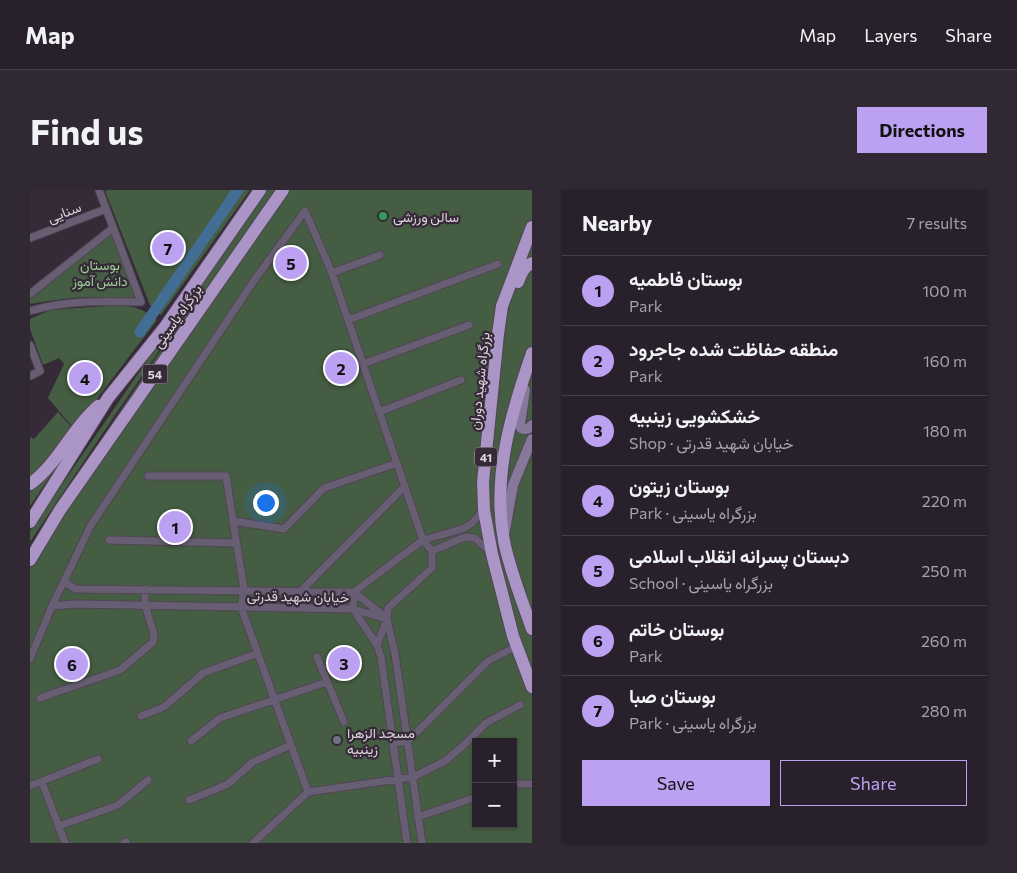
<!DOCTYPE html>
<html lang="en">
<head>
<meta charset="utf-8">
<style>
  body { margin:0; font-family:Commissioner,Vazirmatn,sans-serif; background:#302832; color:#f1f3f6 }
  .controls { position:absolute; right:15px; bottom:15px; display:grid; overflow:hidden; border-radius:0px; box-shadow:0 1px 4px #0004 }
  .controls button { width:45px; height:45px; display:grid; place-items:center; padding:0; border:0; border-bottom:1px solid #443e47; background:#28202a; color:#f1f3f6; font:25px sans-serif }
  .you { position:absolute; left:235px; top:312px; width:18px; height:18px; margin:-12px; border:4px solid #fff; border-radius:50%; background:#1a73e8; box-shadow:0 0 0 8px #1a73e833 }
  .badge { display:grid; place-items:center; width:32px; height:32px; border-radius:50%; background:#bca0f2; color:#111; font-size:16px; font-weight:700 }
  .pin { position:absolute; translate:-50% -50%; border:2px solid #fff; box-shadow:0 1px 5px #0006 }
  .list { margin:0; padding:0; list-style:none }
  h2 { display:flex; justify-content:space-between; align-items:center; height:65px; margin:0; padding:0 20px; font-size:21px }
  h2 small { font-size:16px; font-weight:400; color:#a5a3a8 }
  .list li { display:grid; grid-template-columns:32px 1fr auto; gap:15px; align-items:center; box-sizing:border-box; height:70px; padding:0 20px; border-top:1px solid #443e47 }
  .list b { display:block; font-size:19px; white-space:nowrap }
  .list p { margin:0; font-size:16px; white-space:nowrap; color:#a5a3a8 }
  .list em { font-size:16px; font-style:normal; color:#a5a3a8 }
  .actions { display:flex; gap:10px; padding:15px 20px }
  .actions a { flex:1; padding:11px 0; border:1px solid #bca0f2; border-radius:0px; text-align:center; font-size:18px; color:#bca0f2 }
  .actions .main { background:#bca0f2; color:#111 }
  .map { position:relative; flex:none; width:502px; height:653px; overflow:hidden; border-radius:0px }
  header { display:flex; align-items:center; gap:30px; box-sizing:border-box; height:70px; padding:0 25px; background:#28202a; border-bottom:1px solid #443e47 }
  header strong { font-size:24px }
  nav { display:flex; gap:28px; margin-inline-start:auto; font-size:18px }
  .intro { display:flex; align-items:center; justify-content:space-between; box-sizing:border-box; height:120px; padding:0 30px }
  h1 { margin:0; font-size:35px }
  .button { padding:12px 22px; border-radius:0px; background:#bca0f2; color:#111; font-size:18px; font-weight:700 }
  main { display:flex; gap:30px; padding:0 30px }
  aside { flex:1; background:#28202a; border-radius:0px; box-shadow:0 1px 4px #0004 }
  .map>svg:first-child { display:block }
  .green { fill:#455d42; fill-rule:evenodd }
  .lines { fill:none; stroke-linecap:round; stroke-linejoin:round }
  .river { stroke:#426e95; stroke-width:11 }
  .minor-casing { stroke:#514552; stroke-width:9 }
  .secondary-casing { stroke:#514552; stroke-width:12 }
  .trunk-casing { stroke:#514552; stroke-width:14 }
  .minor { stroke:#675e74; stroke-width:7 }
  .secondary { stroke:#86789a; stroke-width:10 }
  .trunk { stroke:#aa95c6; stroke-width:12 }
  .leisure-dot { fill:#2e9e5b; stroke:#362a38; stroke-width:2 }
  .worship-dot { fill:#6b7280; stroke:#362a38; stroke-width:2 }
  .labels { text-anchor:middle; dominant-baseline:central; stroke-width:4.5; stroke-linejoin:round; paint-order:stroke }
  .shield { fill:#362a38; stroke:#aaa0ab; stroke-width:1 }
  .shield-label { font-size:12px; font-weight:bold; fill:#dcd3dc }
  .street-label { font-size:14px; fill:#dcd3dc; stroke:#362a38 }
  .poi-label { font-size:14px; fill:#dcd3dc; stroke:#362a38; text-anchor:start }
  .park-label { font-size:14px; fill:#95d08f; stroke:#362a38 }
</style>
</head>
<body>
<header>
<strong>Map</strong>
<nav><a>Map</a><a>Layers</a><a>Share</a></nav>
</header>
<div class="intro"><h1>Find us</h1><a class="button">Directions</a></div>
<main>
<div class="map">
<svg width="502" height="653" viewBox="0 0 502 653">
  <rect width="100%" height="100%" fill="#362a38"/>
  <path class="green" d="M78,0H220L131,125L120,115L75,1Z
    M234,0H502V653H0V356L171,100L83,228L0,352V341ZM446,552H483V634H446Z
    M82,41L105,105L100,111C68,103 33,109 0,114V105Z
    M90,115C107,117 113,119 127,130L44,239L18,208L34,174L29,168L13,175L0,139V129L20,120Z
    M28,222L44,240L0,290V247L4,249Z
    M33,268L0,316V297Z"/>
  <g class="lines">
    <path class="river" d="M110,142L208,0"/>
    <defs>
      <path id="minor" d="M0,48L76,19
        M302,83L350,65
        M0,104L83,38
        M0,121C36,110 74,111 111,112L69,0
        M318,130L468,74
        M0,155L10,181L0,186
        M333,174L439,135
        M349,222L431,190
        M118,286H196L214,400L211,417L278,602
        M203,331L254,339L294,298L367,273
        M79,350L206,353
        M402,361L435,347L445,348L461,363
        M34,391L45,399L324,402L355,427
        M22,416L45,414L323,419L357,429
        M272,418L271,401L375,296
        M347,455L357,429
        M287,467L314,532
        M0,469L22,416L61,335L223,92L275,21L302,83L393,350L402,361V378L358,418L357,429L365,464L392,653
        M10,508L90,480L123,452L124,444L115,415V399
        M111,526L134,517L173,483L228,463
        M161,551L190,528L297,492
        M363,553L378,551L458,471L481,459
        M12,592L35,653
        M483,594H502
        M0,596L68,569
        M159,610L198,594L223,572L261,555
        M388,627L446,607
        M29,636L88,615L118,590
        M94,653L96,652
        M223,653L278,602L383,587L415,571L434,555L456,533L490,515
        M377,653L351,467L347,455L323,419L324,402L393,350L432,339L442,333L454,320"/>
      <path id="secondary" d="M495,200L490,234L491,238C496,240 499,239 502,235
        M475,340L483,295L502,249"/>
      <path id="trunk" d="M502,37L472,116L468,144L453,292L454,320L462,364L483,446L502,497
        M488,92C491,84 494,76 502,73
        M502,163C481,224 462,286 474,351C480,381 492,410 502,439
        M0,294C28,274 42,238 68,216
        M0,332L78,208L135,137L230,0
        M0,370L30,320L253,0"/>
    </defs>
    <use href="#minor" class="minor-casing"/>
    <use href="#secondary" class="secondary-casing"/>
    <use href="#trunk" class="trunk-casing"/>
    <use href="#minor" class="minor"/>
    <use href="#secondary" class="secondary"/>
    <use href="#trunk" class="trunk"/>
  </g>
  <circle class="leisure-dot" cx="353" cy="26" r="5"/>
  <circle class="worship-dot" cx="307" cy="550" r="5"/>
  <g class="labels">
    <g class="shield">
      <rect x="112.5" y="174.5" width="25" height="19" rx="4"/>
      <rect x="445" y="257.5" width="22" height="19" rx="4"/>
    </g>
    <g class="shield-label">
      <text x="125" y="184">54</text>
      <text x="456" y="267">41</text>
    </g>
    <g class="street-label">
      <text transform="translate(34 22) rotate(-21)">سنایی</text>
      <text transform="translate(147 126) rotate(-55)">بزرگراه یاسینی</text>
      <text transform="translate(449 191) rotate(-84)">بزرگراه شهید دوران</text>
      <text transform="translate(268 406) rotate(1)">خیابان شهید قدرتی</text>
    </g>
    <g class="poi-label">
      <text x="363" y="26">سالن ورزشی</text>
      <text x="317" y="542">مسجد الزهرا<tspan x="317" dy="16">زینبیه</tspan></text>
    </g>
    <g class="park-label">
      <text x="70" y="74">بوستان<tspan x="70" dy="16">دانش آموز</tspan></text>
    </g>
  </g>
</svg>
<div class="controls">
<button>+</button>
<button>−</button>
</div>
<div class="you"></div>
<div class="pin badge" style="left:145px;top:337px">1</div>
<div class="pin badge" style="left:311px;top:178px">2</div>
<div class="pin badge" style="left:314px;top:473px">3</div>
<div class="pin badge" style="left:55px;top:188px">4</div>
<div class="pin badge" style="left:261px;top:73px">5</div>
<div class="pin badge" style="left:42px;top:474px">6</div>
<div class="pin badge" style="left:138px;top:58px">7</div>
</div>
<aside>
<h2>Nearby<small>7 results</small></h2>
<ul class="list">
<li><span class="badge">1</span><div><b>بوستان فاطمیه</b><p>Park</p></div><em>100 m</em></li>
<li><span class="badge">2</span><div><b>منطقه حفاظت شده جاجرود</b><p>Park</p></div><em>160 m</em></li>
<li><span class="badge">3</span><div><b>خشکشویی زینبیه</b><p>Shop · خیابان شهید قدرتی</p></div><em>180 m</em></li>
<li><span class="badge">4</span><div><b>بوستان زیتون</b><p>Park · بزرگراه یاسینی</p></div><em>220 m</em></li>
<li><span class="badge">5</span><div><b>دبستان پسرانه انقلاب اسلامی</b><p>School · بزرگراه یاسینی</p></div><em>250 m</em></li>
<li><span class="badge">6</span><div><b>بوستان خاتم</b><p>Park</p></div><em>260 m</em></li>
<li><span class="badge">7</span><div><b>بوستان صبا</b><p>Park · بزرگراه یاسینی</p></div><em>280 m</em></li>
</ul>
<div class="actions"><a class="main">Save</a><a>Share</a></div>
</aside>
</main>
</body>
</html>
